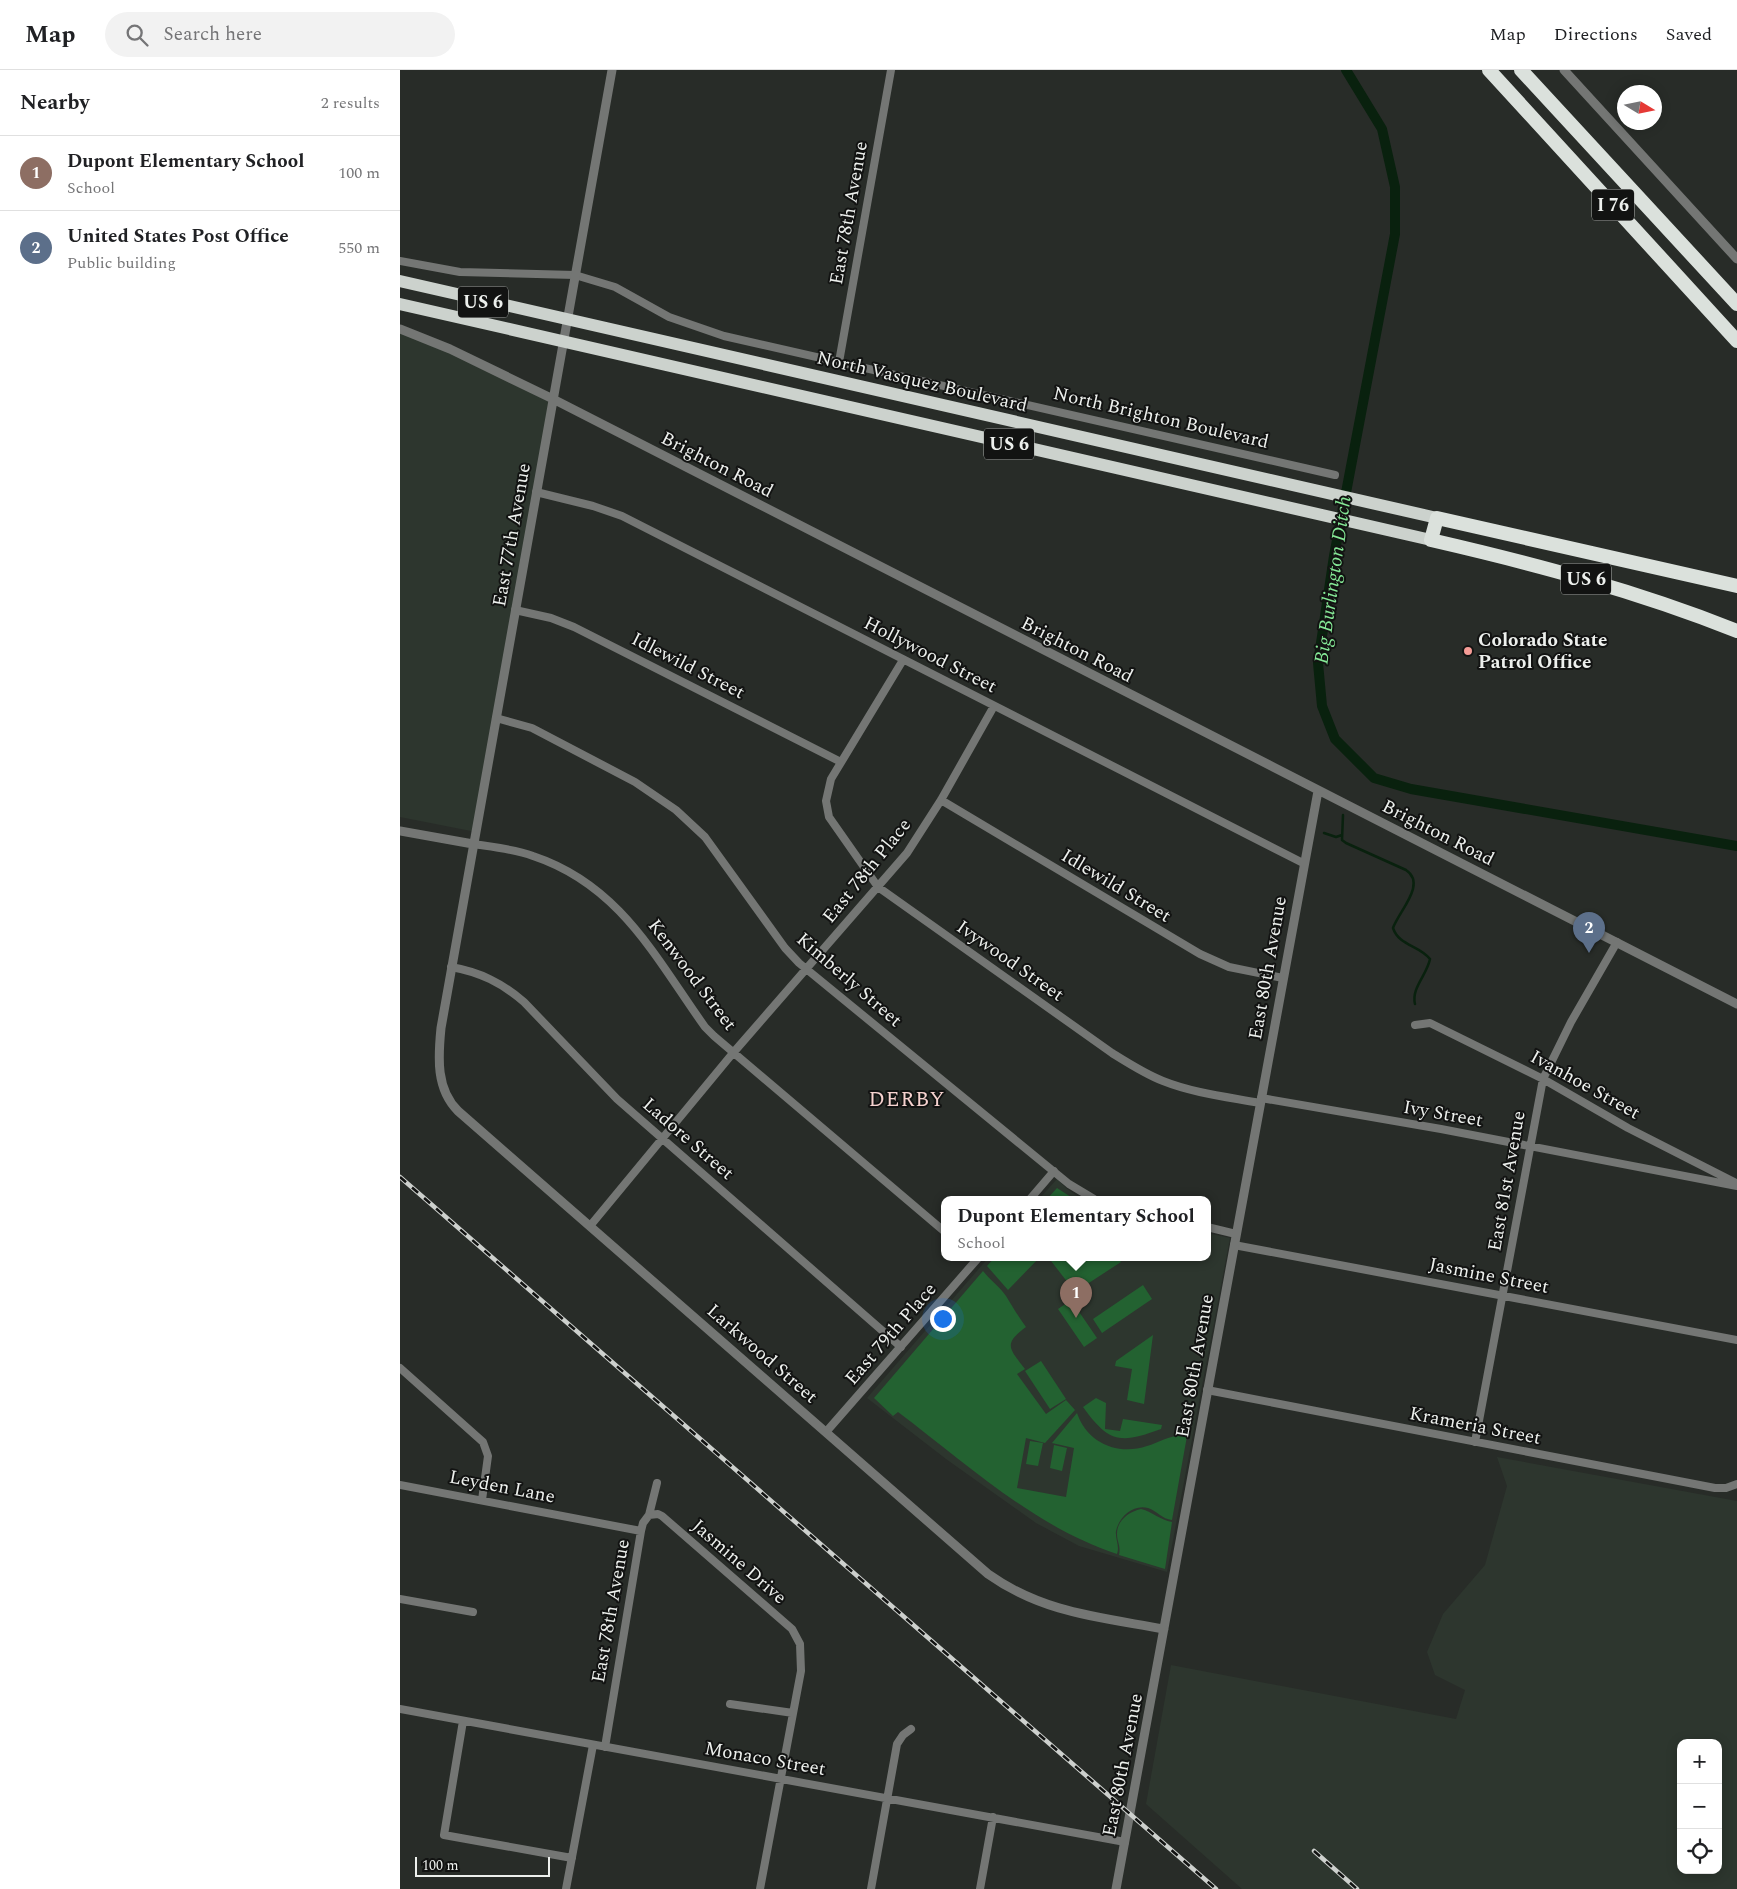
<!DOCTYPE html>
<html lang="en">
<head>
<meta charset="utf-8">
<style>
  body { margin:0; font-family:Spectral,serif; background:#f2f2f2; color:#202124 }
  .controls { position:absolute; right:15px; bottom:15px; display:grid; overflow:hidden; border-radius:10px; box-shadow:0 2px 12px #0003 }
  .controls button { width:45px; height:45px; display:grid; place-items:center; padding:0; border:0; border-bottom:1px solid #e0e0e0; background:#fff; color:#202124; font:25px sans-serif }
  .compass { position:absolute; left:1217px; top:15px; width:45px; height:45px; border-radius:50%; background:#fff; box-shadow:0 2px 12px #0003; rotate:100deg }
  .scale { position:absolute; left:15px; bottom:12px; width:135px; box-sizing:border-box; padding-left:5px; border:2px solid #edf0ed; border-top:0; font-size:14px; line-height:18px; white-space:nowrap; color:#edf0ed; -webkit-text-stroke:4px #121312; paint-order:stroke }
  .you { position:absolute; left:542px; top:1248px; width:18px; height:18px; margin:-12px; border:4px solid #fff; border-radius:50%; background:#1a73e8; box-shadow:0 0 0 8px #1a73e833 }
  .badge { display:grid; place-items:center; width:32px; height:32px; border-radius:50%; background:#1a73e8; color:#fff; font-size:16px; font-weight:700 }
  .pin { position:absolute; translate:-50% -41px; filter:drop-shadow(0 1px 2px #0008) }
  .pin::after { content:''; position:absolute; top:26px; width:18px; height:15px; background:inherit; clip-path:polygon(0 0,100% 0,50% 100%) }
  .popup { position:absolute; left:541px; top:1126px; width:270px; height:65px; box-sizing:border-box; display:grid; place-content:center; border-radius:10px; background:#fff; filter:drop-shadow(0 1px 4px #0005); font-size:16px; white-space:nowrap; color:#757577 }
  .popup b { font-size:19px; color:#202124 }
  .popup::after { content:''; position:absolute; left:50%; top:100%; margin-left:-10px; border:10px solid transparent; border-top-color:#fff }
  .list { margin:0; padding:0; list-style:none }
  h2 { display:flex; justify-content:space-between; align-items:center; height:65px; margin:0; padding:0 20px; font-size:21px }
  h2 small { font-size:16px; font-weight:400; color:#757577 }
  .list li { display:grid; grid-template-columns:32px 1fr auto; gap:15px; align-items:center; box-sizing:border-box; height:75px; padding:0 20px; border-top:1px solid #e0e0e0 }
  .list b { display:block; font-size:19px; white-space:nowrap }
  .list p { margin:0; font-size:16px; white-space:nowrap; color:#757577 }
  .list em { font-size:16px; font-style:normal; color:#757577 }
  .icon { flex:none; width:28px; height:28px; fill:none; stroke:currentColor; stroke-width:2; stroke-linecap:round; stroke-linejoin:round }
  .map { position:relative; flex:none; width:1337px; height:1819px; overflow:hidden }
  header { display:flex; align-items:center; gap:30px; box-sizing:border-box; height:70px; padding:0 25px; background:#fff; border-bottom:1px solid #e0e0e0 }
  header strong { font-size:24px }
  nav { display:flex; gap:28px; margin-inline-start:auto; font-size:18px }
  .search { width:350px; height:45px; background:#f2f2f2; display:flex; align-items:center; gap:12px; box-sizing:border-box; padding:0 18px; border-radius:28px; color:#757577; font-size:19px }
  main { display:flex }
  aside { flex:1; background:#fff }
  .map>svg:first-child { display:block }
  .built { fill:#2d362e; fill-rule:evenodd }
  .green { fill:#236231 }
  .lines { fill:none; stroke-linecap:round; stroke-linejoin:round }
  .stream { stroke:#09210e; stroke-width:2.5 }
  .canal { stroke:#09210e; stroke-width:10 }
  .minor { stroke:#747674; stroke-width:8 }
  .tertiary { stroke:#747674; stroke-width:9 }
  .trunk { stroke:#ccd2cd; stroke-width:12 }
  .motorway { stroke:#dbe1dc; stroke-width:14 }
  .rail-casing { stroke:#cdd0cd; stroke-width:4.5 }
  .rail { stroke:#121312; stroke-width:2.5; stroke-dasharray:8; stroke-linecap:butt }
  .poi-dot { fill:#f59c96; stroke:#121312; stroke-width:2 }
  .labels { text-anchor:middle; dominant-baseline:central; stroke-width:4; stroke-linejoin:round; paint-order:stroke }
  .shield { fill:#121312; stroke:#abaeab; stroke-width:1 }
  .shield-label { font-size:18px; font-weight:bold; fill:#edf0ed }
  .street-label { font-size:19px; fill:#edf0ed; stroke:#121312 }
  .poi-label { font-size:19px; font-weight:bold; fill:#edf0ed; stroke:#121312; text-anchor:start }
  .water-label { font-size:20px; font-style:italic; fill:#85e896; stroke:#121312 }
  .quarter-label { font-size:21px; letter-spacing:1px; fill:#f6d2cf; stroke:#121312 }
</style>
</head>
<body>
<header>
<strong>Map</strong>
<div class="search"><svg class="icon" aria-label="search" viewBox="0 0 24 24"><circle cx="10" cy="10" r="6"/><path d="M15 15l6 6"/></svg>Search here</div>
<nav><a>Map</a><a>Directions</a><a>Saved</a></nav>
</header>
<main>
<aside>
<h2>Nearby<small>2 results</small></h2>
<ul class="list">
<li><span class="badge" style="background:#8d6e63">1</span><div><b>Dupont Elementary School</b><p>School</p></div><em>100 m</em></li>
<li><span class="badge" style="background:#5c6f8a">2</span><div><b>United States Post Office</b><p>Public building</p></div><em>550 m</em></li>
</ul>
</aside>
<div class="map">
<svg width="1337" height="1819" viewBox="0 0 1337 1819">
  <rect width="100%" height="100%" fill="#282c28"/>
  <path class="built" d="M0,260L150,329L76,762L0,747Z
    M657,1109L666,1118L681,1129H639Z
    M807,1163L830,1168L767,1502L679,1476L636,1453L546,1389L467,1328L589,1187H807Z
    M1097,1387L1337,1431V1819H842L746,1734L771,1595L1056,1649L1065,1620L1035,1605L1027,1582L1043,1544L1085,1495L1107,1416ZM1281,1673H1318V1800H1281Z"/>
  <path class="green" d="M657,1118L674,1129H647Z
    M595,1187H640L608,1220L587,1196Z
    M648,1187H717L721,1192L675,1222Z
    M583,1201C590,1210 600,1217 606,1226C612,1236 618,1246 626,1257C603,1274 609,1278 625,1299L617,1304L646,1344L666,1330L675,1340L645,1373L626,1368L617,1418L666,1427L674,1378L652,1373L677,1343C687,1373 718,1386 747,1376C760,1372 773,1363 787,1366L772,1450C762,1449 757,1441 748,1438C733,1434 719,1447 716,1461C715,1469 720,1476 717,1484C633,1456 567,1394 498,1342L493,1346L474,1328Z
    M743,1215L752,1229L702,1263L693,1249Z
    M671,1230L697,1268L684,1277L658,1239Z
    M753,1265L744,1334L727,1330L732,1299L715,1296L716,1291Z
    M641,1291L666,1329L650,1339L625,1301Z
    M696,1328L706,1333L705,1359L720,1361L723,1349L762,1355L761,1359C720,1374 709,1373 683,1337Z
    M630,1371L643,1373L638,1396L626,1394Z
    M654,1375L667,1378L662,1401L650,1398Z
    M741,1439C753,1442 760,1450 772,1452L765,1499L719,1485C721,1476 717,1472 717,1464C717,1451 728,1442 741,1439Z"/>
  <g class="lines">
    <path class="stream" d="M943,745L942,770L946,773L1006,800C1027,814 999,841 993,858C999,876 1019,875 1030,889C1027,905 1011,918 1015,934
      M924,763L936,767L942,765"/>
    <path class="canal" d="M946,0L982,59L995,117V164L934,486L918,593L922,636L935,669L974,708L1011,719L1337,776"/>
    <path class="minor" d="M0,191L60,202L175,205L215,217L269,247L324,266L935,405
      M439,292L491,0
      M136,422L193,436L222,446L903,793
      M115,540L151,548L174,557L441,692
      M503,590L431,709L426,731L429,747L478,817L712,983C728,993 745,1004 763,1011C793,1023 828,1027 860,1033
      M96,648L132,658L235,712L276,740L305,767L385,878L399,893L669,1114L694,1129
      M541,730L800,884L829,897L883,908
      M73,774C93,777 114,779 133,786C220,815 255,887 305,957L314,966L545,1162
      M51,897C80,902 102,913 124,932L217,1029L501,1277
      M1015,955L1030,953L1143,1009L1228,1058L1336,1113
      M861,1028L1041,1059L1337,1116
      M630,1129L654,1101
      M190,1156L333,983L507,783L541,730L594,636
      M807,1157L836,1164
      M834,1175L1337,1270
      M0,1298L83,1372L88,1386L82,1430
      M807,1320L1315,1418H1326L1337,1414
      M426,1362L579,1187
      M1075,1372L1143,1009L1171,952L1217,872
      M0,1415L241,1461
      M249,1445L258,1444L262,1446L392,1559L400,1574L401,1601L360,1819
      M0,1529L73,1542
      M330,1634L393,1643
      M0,1639L725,1772
      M63,1651L44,1765L172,1788
      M205,1677L241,1461L243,1453L249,1445L257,1413
      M166,1819L193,1675
      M471,1819L497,1674L503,1665L511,1659
      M580,1819L593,1747"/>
    <path class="tertiary" d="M212,0L41,958C38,988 36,1019 58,1041L588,1504C643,1543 699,1547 764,1559
      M1164,0L1337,189
      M0,259L50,279L153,329L1337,934
      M0,761L73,774
      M716,1819L918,721"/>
    <path class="trunk" d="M0,211L1037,448
      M0,234L1031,470"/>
    <path class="motorway" d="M1089,0L1337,271
      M1121,0L1337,234
      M1337,516L1037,448L1031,470C1135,494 1237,521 1337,561"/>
    <defs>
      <path id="rail" d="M0,1107L816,1819
        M914,1781L957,1819"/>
    </defs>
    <use href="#rail" class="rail-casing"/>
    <use href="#rail" class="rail"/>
  </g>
  <circle class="poi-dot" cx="1068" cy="581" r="5"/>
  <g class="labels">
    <g class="shield">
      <rect x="1192" y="119.5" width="42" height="31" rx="4"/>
      <rect x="58" y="216.5" width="50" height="31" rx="4"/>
      <rect x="584" y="358.5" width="50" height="31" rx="4"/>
      <rect x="1161" y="493.5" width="50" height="31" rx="4"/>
    </g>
    <g class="shield-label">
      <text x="1213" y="135">I 76</text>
      <text x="83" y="232">US 6</text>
      <text x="609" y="374">US 6</text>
      <text x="1186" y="509">US 6</text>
    </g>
    <g class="street-label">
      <text transform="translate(449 143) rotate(-80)">East 78th Avenue</text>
      <text transform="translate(522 312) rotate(13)">North Vasquez Boulevard</text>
      <text transform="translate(761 348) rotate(13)">North Brighton Boulevard</text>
      <text transform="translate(317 395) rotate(27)">Brighton Road</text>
      <text transform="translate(112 465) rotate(-80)">East 77th Avenue</text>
      <text transform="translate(677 580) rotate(27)">Brighton Road</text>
      <text transform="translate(530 585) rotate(27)">Hollywood Street</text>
      <text transform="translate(288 596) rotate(27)">Idlewild Street</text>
      <text transform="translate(1038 763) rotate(27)">Brighton Road</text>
      <text transform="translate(467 801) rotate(-51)">East 78th Place</text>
      <text transform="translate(716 816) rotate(31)">Idlewild Street</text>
      <text transform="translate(610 891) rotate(35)">Ivywood Street</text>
      <text transform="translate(868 898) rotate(-80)">East 80th Avenue</text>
      <text transform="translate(292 905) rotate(53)">Kenwood Street</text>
      <text transform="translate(449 910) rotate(41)">Kimberly Street</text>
      <text transform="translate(1185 1015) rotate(29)">Ivanhoe Street</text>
      <text transform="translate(1043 1044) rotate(10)">Ivy Street</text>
      <text transform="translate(288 1069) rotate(41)">Ladore Street</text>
      <text transform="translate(1107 1111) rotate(-80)">East 81st Avenue</text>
      <text transform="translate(1089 1206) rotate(11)">Jasmine Street</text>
      <text transform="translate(491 1264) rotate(-49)">East 79th Place</text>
      <text transform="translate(362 1284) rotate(41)">Larkwood Street</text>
      <text transform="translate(795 1296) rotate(-80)">East 80th Avenue</text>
      <text transform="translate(1075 1356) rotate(11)">Krameria Street</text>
      <text transform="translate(102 1417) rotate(11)">Leyden Lane</text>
      <text transform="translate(339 1492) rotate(41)">Jasmine Drive</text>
      <text transform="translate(211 1541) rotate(-80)">East 78th Avenue</text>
      <text transform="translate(365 1689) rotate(10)">Monaco Street</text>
      <text transform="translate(723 1695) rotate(-79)">East 80th Avenue</text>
    </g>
    <g class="poi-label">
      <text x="1078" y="570">Colorado State<tspan x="1078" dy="22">Patrol Office</tspan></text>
    </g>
    <g class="water-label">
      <text transform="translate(933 510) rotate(-82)">Big Burlington Ditch</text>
    </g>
    <g class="quarter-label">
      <text x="507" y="1030">DERBY</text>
    </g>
  </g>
</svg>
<div class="controls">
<button>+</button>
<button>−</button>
<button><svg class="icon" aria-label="locate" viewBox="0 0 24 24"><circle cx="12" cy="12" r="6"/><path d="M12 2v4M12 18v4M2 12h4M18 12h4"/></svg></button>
</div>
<svg class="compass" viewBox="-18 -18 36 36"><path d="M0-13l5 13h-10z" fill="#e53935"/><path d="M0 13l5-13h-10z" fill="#757577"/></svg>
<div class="scale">100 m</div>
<div class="you"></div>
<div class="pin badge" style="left:676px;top:1248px;background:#8d6e63">1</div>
<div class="popup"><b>Dupont Elementary School</b>School</div>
<div class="pin badge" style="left:1189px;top:883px;background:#5c6f8a">2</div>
</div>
</main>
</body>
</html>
